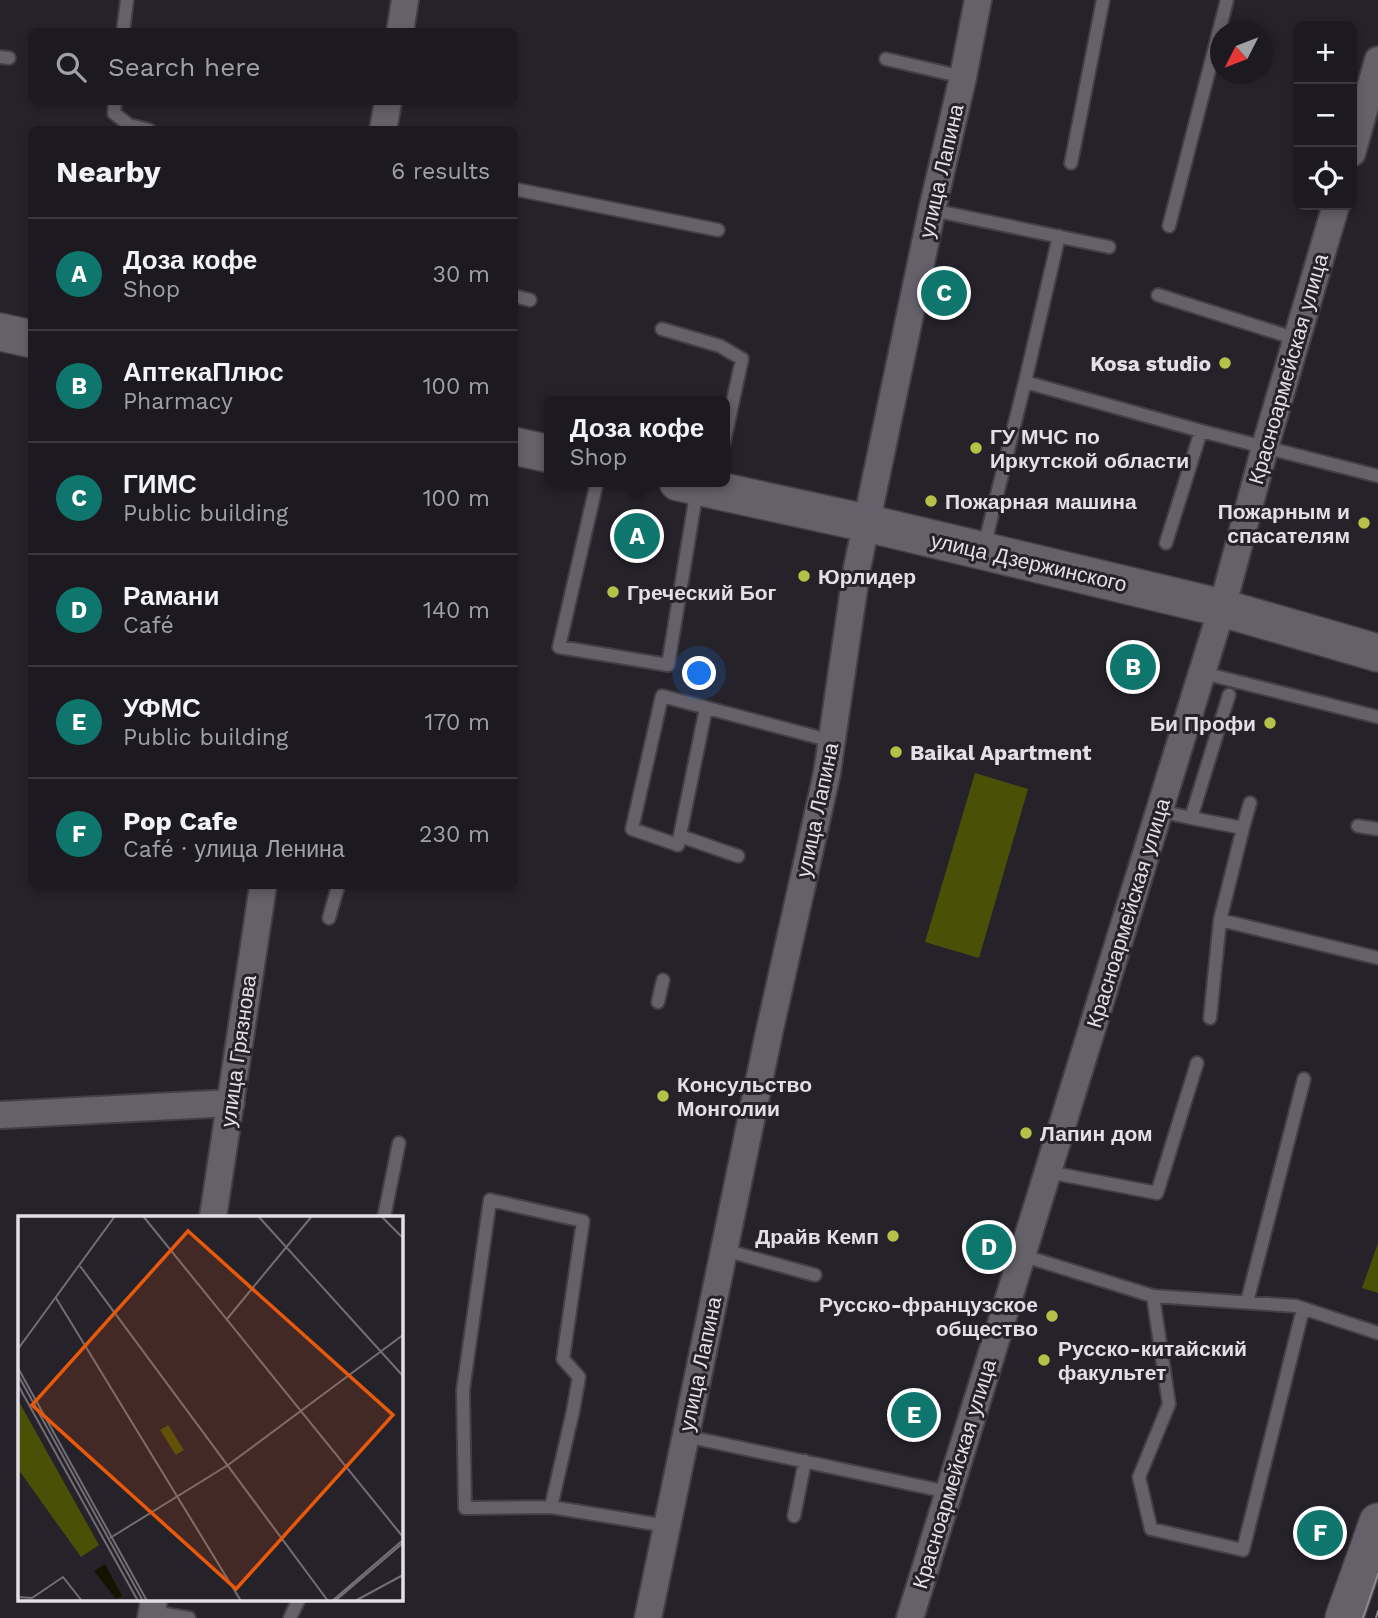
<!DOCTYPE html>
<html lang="en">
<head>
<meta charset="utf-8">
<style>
  body { margin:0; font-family:"Work Sans",sans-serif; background:#252329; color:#f1f3f6 }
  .controls { position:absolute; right:21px; top:21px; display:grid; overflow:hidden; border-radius:10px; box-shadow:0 4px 10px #0003 }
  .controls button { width:63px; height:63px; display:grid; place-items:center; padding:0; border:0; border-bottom:2px solid #3a383e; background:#1c1a20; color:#f1f3f6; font:35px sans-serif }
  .compass { position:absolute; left:1210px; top:21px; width:63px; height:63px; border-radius:50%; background:#1c1a20; box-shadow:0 4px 10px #0003; rotate:228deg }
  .you { position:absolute; left:700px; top:674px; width:24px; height:24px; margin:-18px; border:5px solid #fff; border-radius:50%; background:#1a73e8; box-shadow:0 0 0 10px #1a73e833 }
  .badge { display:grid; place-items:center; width:46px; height:46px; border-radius:50%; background:#0f766e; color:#fff; font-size:23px; font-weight:700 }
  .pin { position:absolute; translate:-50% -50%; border:4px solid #fff; box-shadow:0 2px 7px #0006 }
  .popup { position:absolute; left:544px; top:396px; width:186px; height:91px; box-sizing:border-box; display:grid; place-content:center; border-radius:10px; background:#1c1a20; filter:drop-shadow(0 2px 5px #0005); font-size:23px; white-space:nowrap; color:#a0a1a5 }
  .popup b { font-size:26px; color:#f1f3f6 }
  .popup::after { content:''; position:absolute; left:50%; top:100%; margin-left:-14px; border:14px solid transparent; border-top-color:#1c1a20 }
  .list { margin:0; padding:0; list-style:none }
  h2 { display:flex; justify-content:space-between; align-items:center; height:91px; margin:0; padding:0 28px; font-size:30px }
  h2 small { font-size:23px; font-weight:400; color:#a0a1a5 }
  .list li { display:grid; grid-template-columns:46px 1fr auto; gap:21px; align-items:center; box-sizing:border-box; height:112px; padding:0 28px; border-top:2px solid #3a383e }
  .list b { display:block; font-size:26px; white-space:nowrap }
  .list p { margin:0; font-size:23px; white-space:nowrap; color:#a0a1a5 }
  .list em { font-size:23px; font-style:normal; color:#a0a1a5 }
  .icon { flex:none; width:38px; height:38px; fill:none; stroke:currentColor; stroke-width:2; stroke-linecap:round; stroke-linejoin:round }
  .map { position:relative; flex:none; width:1378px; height:1618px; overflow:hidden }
  .search { position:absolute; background:#1c1a20; box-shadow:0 4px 10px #0003; left:28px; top:28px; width:490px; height:77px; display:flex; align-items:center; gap:18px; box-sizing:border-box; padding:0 24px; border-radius:10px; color:#a0a1a5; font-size:26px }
  .panel { position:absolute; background:#1c1a20; box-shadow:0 4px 10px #0003; left:28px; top:126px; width:490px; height:763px; border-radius:10px }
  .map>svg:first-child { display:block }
  .green { fill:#4a5006 }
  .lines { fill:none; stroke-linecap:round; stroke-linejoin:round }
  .service-casing { stroke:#423f46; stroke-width:16 }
  .minor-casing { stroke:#423f46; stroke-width:30 }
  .secondary-casing { stroke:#423f46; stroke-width:40 }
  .service { stroke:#65616b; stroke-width:12 }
  .minor { stroke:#65616b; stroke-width:26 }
  .secondary { stroke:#65616b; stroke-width:37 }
  .tram { stroke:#8c8990; stroke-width:2 }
  .poi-dot { fill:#b6c149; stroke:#26222a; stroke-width:2.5 }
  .labels { text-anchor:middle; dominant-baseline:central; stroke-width:6; stroke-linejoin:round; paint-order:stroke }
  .street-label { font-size:21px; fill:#e2e0e6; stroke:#26222a }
  .poi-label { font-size:21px; font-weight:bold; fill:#e2e0e6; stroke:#26222a; text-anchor:start }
  .inset-road { fill:none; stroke:#716e75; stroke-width:2 }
  .view { fill:#e8590c; fill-opacity:0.15; stroke:#e8590c; stroke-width:3.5 }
  .inset-edge { fill:none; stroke:#e2e0e6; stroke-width:3.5 }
</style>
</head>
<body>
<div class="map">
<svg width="1378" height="1618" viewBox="0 0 1378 1618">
  <rect width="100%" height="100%" fill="#26222a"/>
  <path class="green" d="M975,773L1028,789L979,958L925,942Z
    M1378,1243V1293L1362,1288Z"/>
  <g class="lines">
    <defs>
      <path id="service" d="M123,32L127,0
        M0,57L9,58
        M886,59L963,77
        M115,102L114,113L129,125L149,130
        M1071,163L1103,0
        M514,189L718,230
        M932,210L1109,247
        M1169,226L1227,0
        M1158,295L1297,339
        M514,296L530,300
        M662,329L720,346L742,359L724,442
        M1025,382L1059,236
        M597,482L559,647L668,665L697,489
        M1166,543L1201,431
        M984,547L1025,382L1201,431L1378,476
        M1203,673L1378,717
        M1229,695L1191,818L1243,828L1220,920L1378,958
        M706,708L678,845L632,829L662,696L832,741
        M1160,811L1191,818
        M1358,826L1378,829
        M1243,828L1250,803
        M680,836L738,856
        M329,918L338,886
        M658,1002L663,980
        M1210,1018L1220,920
        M1048,1172L1157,1193L1197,1063
        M384,1217L399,1143
        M724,1250L815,1275
        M1021,1255L1153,1296L1296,1306L1378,1333
        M1153,1296L1169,1404L1139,1477L1151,1529L1243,1550L1303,1309
        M1247,1302L1304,1079
        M685,1436L948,1492
        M551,1507L465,1508L463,1390L490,1200L583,1221L563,1359L579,1377L573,1411L551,1507L667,1526
        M794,1516L805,1461
        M152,1612L189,1618
        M290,1618L299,1599"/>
      <path id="minor" d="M400,32L405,0
        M383,130L388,102
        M1352,153L1378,60
        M0,1115L231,1103
        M213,1217L263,886
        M151,1618L154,1599
        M648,1618L769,1033L827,773L857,568L932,210L963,77L978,0
        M910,1618L1222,608L1265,447L1336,205"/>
      <path id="secondary" d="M0,332L32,339
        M514,446L550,454
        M678,482L866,523L1222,608L1378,653
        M1344,1618L1378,1522"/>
    </defs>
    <use href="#service" class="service-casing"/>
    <use href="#minor" class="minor-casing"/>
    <use href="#secondary" class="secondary-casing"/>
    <use href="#service" class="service"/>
    <use href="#minor" class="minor"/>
    <use href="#secondary" class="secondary"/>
    <path class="tram" d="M1363,1618L1378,1574
      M1376,1618L1378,1611"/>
  </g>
  <g class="poi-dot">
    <circle cx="1225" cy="363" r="7"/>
    <circle cx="976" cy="448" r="7"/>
    <circle cx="931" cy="501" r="7"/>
    <circle cx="1364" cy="523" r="7"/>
    <circle cx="804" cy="576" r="7"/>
    <circle cx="613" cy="592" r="7"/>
    <circle cx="1270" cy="723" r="7"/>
    <circle cx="896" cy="752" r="7"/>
    <circle cx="663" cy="1096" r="7"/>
    <circle cx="1026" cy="1133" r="7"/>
    <circle cx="893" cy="1236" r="7"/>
    <circle cx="1052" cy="1316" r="7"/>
    <circle cx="1044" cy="1360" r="7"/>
  </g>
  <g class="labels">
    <g class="street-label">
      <text transform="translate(941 171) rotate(-77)">улица Лапина</text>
      <text transform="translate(1288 369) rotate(-74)">Красноармейская улица</text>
      <text transform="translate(1029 562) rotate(13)">улица Дзержинского</text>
      <text transform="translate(817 810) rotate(-78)">улица Лапина</text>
      <text transform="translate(1128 913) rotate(-73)">Красноармейская улица</text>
      <text transform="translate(238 1051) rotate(-82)">улица Грязнова</text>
      <text transform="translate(700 1364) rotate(-78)">улица Лапина</text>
      <text transform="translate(954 1474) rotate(-73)">Красноармейская улица</text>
    </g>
    <g class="poi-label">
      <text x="1211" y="363" text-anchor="end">Kosa studio</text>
      <text x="990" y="436">ГУ МЧС по<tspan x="990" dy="24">Иркутской области</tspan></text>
      <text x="945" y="501">Пожарная машина</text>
      <text x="1350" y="511" text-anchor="end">Пожарным и<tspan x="1350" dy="24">спасателям</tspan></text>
      <text x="818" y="576">Юрлидер</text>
      <text x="627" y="592">Греческий Бог</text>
      <text x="1256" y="723" text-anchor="end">Би Профи</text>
      <text x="910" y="752">Baikal Apartment</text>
      <text x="677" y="1084">Консульство<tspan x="677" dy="24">Монголии</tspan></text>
      <text x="1040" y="1133">Лапин дом</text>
      <text x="879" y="1236" text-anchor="end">Драйв Кемп</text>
      <text x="1038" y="1304" text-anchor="end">Русско-французское<tspan x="1038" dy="24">общество</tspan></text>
      <text x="1058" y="1348">Русско-китайский<tspan x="1058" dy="24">факультет</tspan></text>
    </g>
  </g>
  <g transform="translate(18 1216)">
    <rect width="385" height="385" fill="#26222a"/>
    <path d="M0,184L81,329L63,341L0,253ZM150,209L166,234L158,239L142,214Z" fill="#4a5006"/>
    <path d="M87,348L104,380L98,383L76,355Z" fill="#121400"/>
    <path class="inset-road" d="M125,0L385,321M240,0L385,160M363,0L385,22M62,50L310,385M38,82L223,385M209,103L294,0M0,133L97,0M0,152L129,385M0,159L125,385M0,169L120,385M92,322L210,249L385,119M0,381L14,382L45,361L64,385M314,385L385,324M317,385L385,327M337,385L385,359"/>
    <path class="view" d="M170,15L375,199L218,373L14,189Z"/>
    <rect width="385" height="385" class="inset-edge"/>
  </g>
</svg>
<div class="controls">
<button>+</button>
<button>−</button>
<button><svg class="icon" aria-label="locate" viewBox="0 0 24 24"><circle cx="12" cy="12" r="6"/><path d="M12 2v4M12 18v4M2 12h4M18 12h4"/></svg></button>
</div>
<svg class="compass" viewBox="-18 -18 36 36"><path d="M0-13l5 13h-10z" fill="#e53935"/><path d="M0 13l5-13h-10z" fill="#a0a1a5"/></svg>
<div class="you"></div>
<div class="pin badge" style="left:637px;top:536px">A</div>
<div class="popup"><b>Доза кофе</b>Shop</div>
<div class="pin badge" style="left:1133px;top:667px">B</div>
<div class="pin badge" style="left:944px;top:293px">C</div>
<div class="pin badge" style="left:989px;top:1247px">D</div>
<div class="pin badge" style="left:914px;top:1415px">E</div>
<div class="pin badge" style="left:1320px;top:1533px">F</div>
<div class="search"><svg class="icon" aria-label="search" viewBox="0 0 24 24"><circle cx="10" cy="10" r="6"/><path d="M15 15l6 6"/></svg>Search here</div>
<section class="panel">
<h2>Nearby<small>6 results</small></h2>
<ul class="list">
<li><span class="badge">A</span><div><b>Доза кофе</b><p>Shop</p></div><em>30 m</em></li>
<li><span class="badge">B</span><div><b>АптекаПлюс</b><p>Pharmacy</p></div><em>100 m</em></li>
<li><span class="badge">C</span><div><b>ГИМС</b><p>Public building</p></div><em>100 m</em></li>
<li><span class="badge">D</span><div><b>Рамани</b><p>Café</p></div><em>140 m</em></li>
<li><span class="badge">E</span><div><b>УФМС</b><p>Public building</p></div><em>170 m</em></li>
<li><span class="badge">F</span><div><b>Pop Cafe</b><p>Café · улица Ленина</p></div><em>230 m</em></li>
</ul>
</section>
</div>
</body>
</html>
